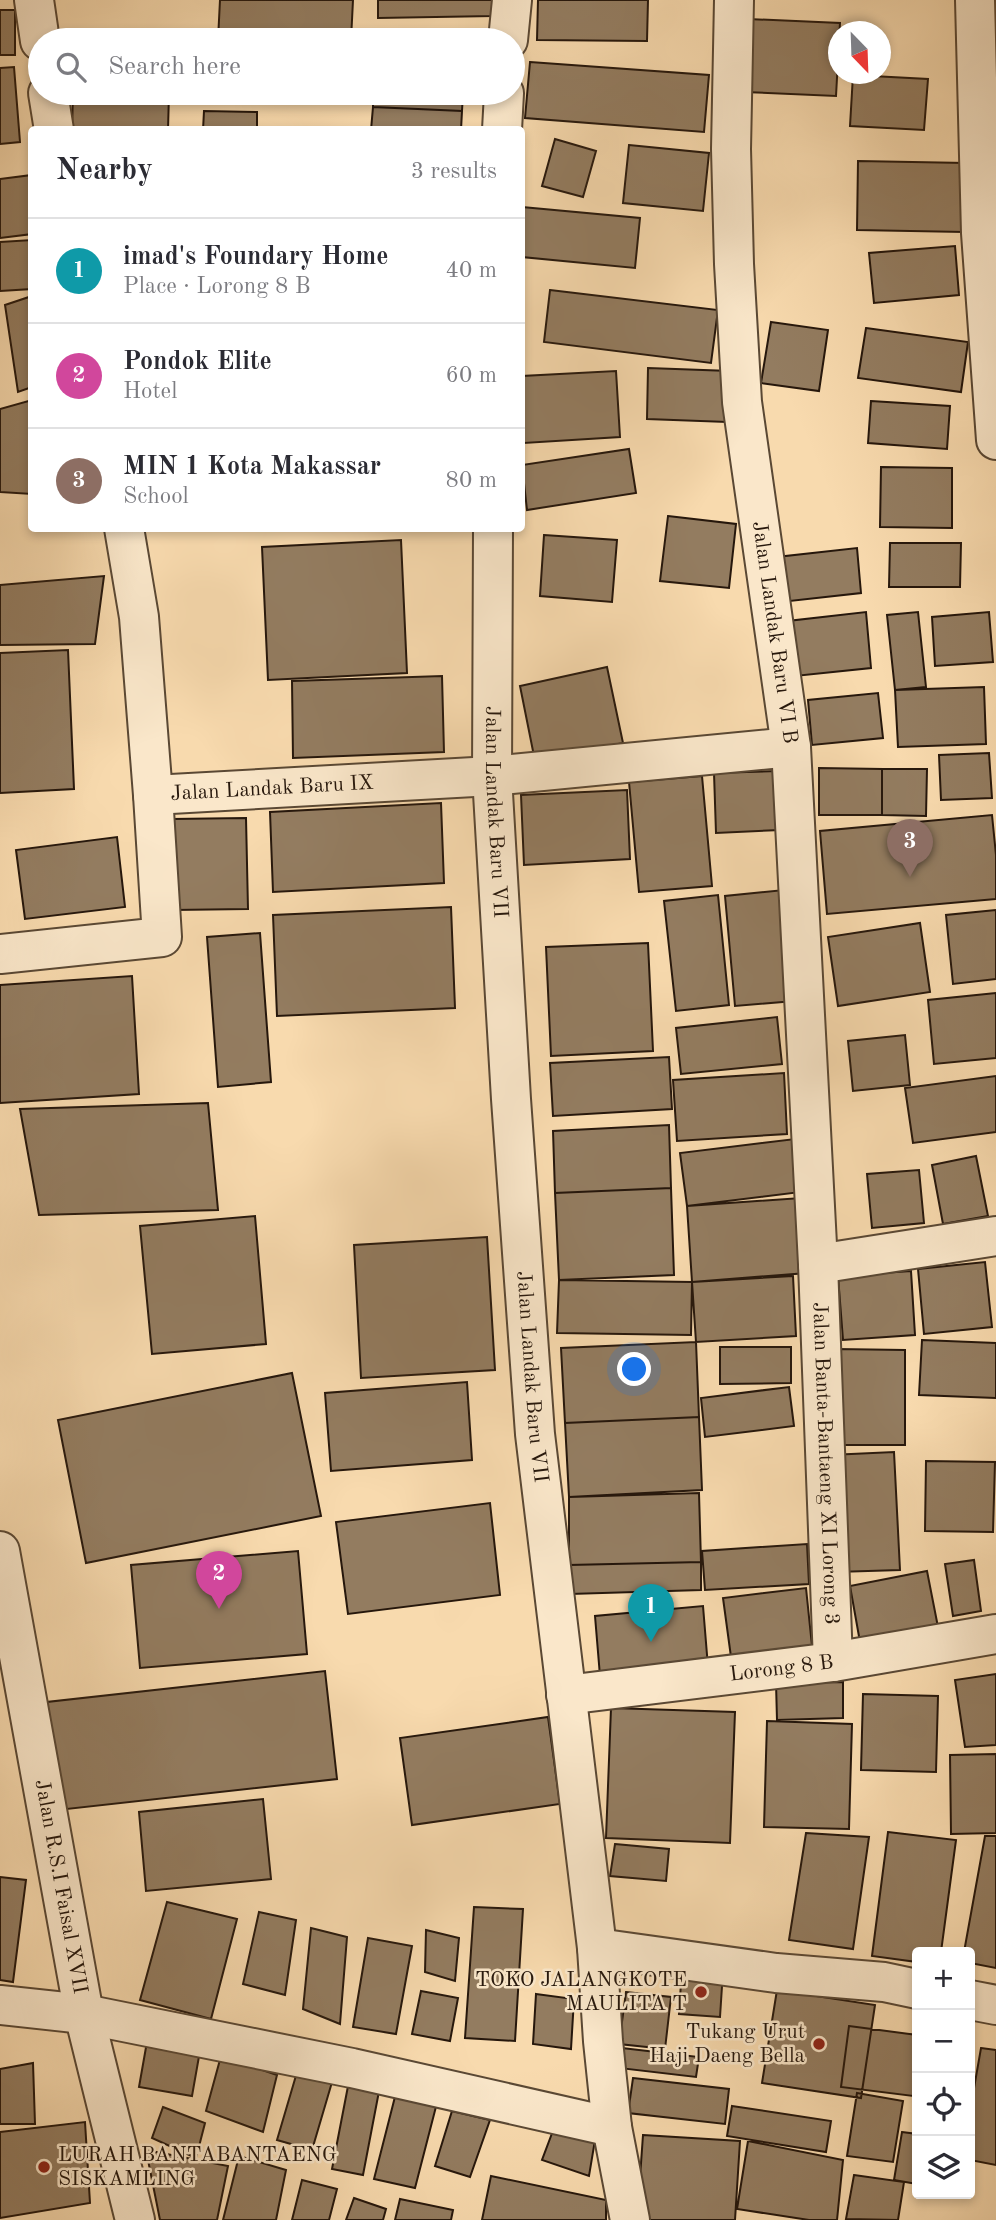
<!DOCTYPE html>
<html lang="en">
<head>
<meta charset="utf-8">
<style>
  body { margin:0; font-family:"Old Standard TT",serif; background:#f7f7f7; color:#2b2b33 }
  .controls { position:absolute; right:21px; bottom:21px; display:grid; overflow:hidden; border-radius:7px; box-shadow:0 4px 10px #0003 }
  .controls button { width:63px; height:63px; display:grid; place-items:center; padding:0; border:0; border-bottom:2px solid #e1e1e2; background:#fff; color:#2b2b33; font:35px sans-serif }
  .compass { position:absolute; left:828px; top:21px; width:63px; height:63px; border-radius:50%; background:#fff; box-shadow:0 4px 10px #0003; rotate:157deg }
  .you { position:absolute; left:635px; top:1370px; width:24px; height:24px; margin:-18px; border:5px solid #fff; border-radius:50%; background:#1a73e8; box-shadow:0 0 0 10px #1a73e833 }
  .badge { display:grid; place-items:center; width:46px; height:46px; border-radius:50%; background:#8f2418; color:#fff; font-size:23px; font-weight:700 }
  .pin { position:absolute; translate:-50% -58px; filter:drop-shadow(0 2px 4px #0008) }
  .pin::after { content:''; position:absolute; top:37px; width:24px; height:21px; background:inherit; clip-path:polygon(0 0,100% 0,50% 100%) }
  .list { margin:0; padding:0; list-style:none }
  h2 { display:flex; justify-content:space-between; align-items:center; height:91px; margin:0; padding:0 28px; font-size:30px }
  h2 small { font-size:23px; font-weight:400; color:#7c7c81 }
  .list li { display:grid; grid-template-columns:46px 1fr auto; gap:21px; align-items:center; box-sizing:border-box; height:105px; padding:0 28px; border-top:2px solid #e1e1e2 }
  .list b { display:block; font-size:26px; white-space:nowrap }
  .list p { margin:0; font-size:23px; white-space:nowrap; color:#7c7c81 }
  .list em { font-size:23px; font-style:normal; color:#7c7c81 }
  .icon { flex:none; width:38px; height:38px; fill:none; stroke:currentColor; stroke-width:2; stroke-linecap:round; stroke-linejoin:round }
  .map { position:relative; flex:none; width:996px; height:2220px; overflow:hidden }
  .search { position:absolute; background:#fff; box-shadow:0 4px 10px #0003; left:28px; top:28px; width:497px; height:77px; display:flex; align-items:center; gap:18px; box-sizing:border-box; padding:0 24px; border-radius:38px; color:#7c7c81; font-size:26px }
  .panel { position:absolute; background:#fff; box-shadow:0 4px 10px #0003; left:28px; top:126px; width:497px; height:406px; border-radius:7px }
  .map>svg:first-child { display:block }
  .building { fill:#937c60; stroke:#26170c; stroke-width:2 }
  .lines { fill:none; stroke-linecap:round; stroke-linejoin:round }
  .minor-casing { stroke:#5a4834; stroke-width:42 }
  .tertiary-casing { stroke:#5a4834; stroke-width:42 }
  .minor { stroke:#fae7ca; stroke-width:38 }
  .tertiary { stroke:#fae7ca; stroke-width:38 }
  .poi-dot { fill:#8f2418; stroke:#fae7ca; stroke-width:2.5 }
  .labels { text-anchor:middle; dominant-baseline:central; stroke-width:5; stroke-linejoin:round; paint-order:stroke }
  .street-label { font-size:21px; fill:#26170c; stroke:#fae7ca }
  .poi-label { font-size:21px; fill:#26170c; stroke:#fae7ca; text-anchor:end }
</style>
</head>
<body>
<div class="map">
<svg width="996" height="2220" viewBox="0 0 996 2220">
  <rect width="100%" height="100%" fill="#f8daae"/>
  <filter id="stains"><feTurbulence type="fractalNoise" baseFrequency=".00286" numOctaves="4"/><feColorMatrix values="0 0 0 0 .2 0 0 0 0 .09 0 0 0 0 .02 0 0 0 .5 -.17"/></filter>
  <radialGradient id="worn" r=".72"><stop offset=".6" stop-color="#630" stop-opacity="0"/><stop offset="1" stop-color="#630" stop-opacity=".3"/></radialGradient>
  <path class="building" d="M220,0H353L351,40H218Z
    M378,0H492L493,16L378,18Z
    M538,0H648L647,41L537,40Z
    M0,10H15V55H0Z
    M748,19L840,23L836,96L744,92Z
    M377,32L466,37V40H376Z
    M530,62L709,75L704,132L525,118Z
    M14,67L20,142L0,144V68Z
    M853,75L928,79L924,130L850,126Z
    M73,93H169L168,130H72Z
    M373,93H463L462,111L373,107Z
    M373,107L462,111L461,130H371Z
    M204,111L257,112V130H203Z
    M555,139L596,151L583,197L542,186Z
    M629,145L709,153L703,211L623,203Z
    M858,161L966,163L964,232L857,230Z
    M32,175V234L0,238V179Z
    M522,207L640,218L635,268L522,257Z
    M32,240V289L0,291V242Z
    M955,246L959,295L874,303L869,253Z
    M550,290L718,310L711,363L544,342Z
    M32,296V387L18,392L5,305Z
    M771,322L828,330L819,391L761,383Z
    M866,328L968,342L961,392L858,378Z
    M648,368L730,371L727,422L647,419Z
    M616,371L620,437L524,443L522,376Z
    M32,400V494L0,492V409Z
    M871,401L950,406L947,449L868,443Z
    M629,449L636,493L527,510L522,465Z
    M881,467L952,468V528L880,527Z
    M668,516L736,524L729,588L660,581Z
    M544,535L617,540L612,602L540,596Z
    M401,540L407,673L268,680L262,547Z
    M890,543H961L960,587H889Z
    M857,548L861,593L781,602L777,557Z
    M104,576L95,644L0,645V585Z
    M866,612L871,668L795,676L788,621Z
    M918,612L926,687L895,690L887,615Z
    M989,612L993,662L935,666L932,617Z
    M68,650L74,789L0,793V653Z
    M607,667L623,743L535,761L520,686Z
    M442,676L444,752L293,758L292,681Z
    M984,687L986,744L898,747L895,690Z
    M878,693L883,738L812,745L808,700Z
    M989,753L992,798L941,800L939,755Z
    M819,768L882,769V815H819Z
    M882,769H927L926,816L882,815Z
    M778,771L780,830L716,833L714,773Z
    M702,776L712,886L639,892L629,782Z
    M627,790L630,859L524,865L521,795Z
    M441,803L444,883L273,892L270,812Z
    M992,815L996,855V899L827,914L820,831Z
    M246,818L248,909L173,910L172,819Z
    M117,837L125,907L25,919L16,850Z
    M784,890L794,1001L735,1006L725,896Z
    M718,895L729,1005L676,1011L664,901Z
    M451,907L455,1008L277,1016L273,915Z
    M996,910V979L953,984L946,915Z
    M920,923L930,992L838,1006L828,937Z
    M260,933L271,1082L218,1087L207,937Z
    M648,943L653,1051L551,1056L546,947Z
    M132,976L139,1094L0,1103V985Z
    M996,993V1058L934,1064L928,1000Z
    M777,1017L782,1064L681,1074L676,1028Z
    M905,1035L910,1085L853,1091L848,1041Z
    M669,1057L672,1109L553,1116L550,1063Z
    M784,1073L787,1134L677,1141L673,1080Z
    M996,1076V1132L913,1143L905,1088Z
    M208,1103L218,1210L39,1215L20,1109Z
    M669,1125L671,1188L555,1193L553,1131Z
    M795,1139L801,1192L687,1206L680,1153Z
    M976,1156L988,1216L943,1224L932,1165Z
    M919,1170L924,1223L872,1228L867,1174Z
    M671,1188L674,1275L559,1280L555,1193Z
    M801,1198L807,1273L692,1282L687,1206Z
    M255,1216L266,1344L152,1354L140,1226Z
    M487,1237L495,1370L361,1378L354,1245Z
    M985,1262L992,1327L924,1334L918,1269Z
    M911,1271L915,1335L843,1340L838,1276Z
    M793,1276L796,1336L696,1342L692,1282Z
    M559,1280L692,1282L691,1335L557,1333Z
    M922,1340L996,1343V1398L919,1395Z
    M696,1342L699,1417L565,1423L561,1348Z
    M720,1347H791V1383L720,1384Z
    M836,1349L905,1350V1445H836Z
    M292,1373L321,1516L86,1563L58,1420Z
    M467,1382L472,1460L331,1471L325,1393Z
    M789,1387L794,1426L705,1437L701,1398Z
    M699,1417L702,1490L569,1497L565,1423Z
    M894,1452L900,1570L836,1572L830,1455Z
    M926,1461L995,1462L993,1532L925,1531Z
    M699,1493L701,1562L569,1565V1497Z
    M490,1503L500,1595L348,1614L336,1522Z
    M807,1544L809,1584L705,1590L702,1551Z
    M298,1551L307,1654L140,1668L131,1565Z
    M974,1560L981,1611L953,1616L945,1564Z
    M701,1562V1590L570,1594L569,1565Z
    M927,1571L938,1627L860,1642L850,1586Z
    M806,1588L812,1646L731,1657L723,1598Z
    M703,1606L708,1667L600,1676L595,1616Z
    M325,1671L337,1779L58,1810L47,1702Z
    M996,1674V1745L965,1747L955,1680Z
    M843,1682V1718L777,1720L776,1683Z
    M863,1694L938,1696L936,1772L861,1770Z
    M611,1708L735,1712L730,1843L606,1838Z
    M548,1717L560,1804L412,1825L400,1738Z
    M767,1721L852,1724L849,1829L764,1827Z
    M996,1754V1833L951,1834L950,1755Z
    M263,1799L271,1879L146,1891L139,1812Z
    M888,1832L956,1840L941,1952H917V1962L872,1956Z
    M806,1833L869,1837L853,1949L789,1940Z
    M985,1836H996V1968L970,1963V1952H964Z
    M615,1844L669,1849L666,1881L610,1876Z
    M0,1877L26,1880L13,1982L0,1980Z
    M167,1902L237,1919L211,2019L140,2000Z
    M474,1907L523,1909L515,2041L465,2038Z
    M259,1912L296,1920L285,1995L243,1984Z
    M311,1928L347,1937L340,2024L303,2009Z
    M426,1930L459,1938L455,1981L425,1972Z
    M368,1938L412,1946L396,2034L353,2027Z
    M682,1967L723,1971L720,2017L679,2014Z
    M777,1990L875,2005L861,2098L762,2083Z
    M421,1991L458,1998L450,2041L412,2034Z
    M626,1992L671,1997L665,2049L619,2044Z
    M536,1994L574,1999L571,2049L533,2044Z
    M849,2026L917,2035V2061L913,2096L841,2087Z
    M148,2036L201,2045L192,2096L139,2087Z
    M622,2048L699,2057L696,2077L619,2068Z
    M981,2048L996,2050V2165L970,2160V2111Z
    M221,2056L277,2075L263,2132L206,2111Z
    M300,2062L335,2072L312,2150L277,2140Z
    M33,2063L35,2124H0V2069Z
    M633,2078L729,2089L725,2124L628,2113Z
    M349,2081L380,2086L363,2175L332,2169Z
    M398,2085L439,2095L415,2188L374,2179Z
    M857,2093L903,2101L893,2162L847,2156Z
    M732,2106L831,2121L826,2152L727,2136Z
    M163,2107L205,2123L196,2158L152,2138Z
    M452,2111L490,2120L470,2177L435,2166Z
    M85,2122L90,2203L0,2218V2132Z
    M554,2128L596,2134L589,2176L542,2160Z
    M902,2132L917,2134V2184L894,2180Z
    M643,2135L740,2141L735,2220H637Z
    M748,2141L843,2160L837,2220H809L737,2209Z
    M146,2150L228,2166L217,2220H160Z
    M239,2156L286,2170L276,2220H223Z
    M854,2175L904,2182L898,2220L846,2219Z
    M491,2176L606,2200V2220H482Z
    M302,2180L337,2189L329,2220H292Z
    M354,2198L386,2209L383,2220H346Z
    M400,2199L453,2210L451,2220H395Z"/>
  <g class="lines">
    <defs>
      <g id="minor">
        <path d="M34,0L40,41"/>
        <path id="s1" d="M734,0L731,149L734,264L742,402L791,747L818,1264L833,1662"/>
        <path d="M975,0L981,233L996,440"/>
        <path d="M508,40L512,0"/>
        <path d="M48,93L54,130"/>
        <path d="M502,130L504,93"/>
        <path id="s2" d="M124,528L139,617L153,795L492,776L791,747"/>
        <path id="s3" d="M493,528L492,776L511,1099L535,1434L597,1948"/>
        <path d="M0,954L162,937L153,795"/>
        <path d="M818,1264L996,1236"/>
        <path id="s4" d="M0,1551L84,2014L135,2220"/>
        <path id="s5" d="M566,1695L833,1662L996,1634"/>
        <path d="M0,2005L84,2014L352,2068L612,2127"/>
      </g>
      <path id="tertiary" d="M970,2000L996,2005
        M630,2220L612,2127L603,2041L597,1948L776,1973L884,1982L917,1989"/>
    </defs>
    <use href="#minor" class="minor-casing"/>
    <use href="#tertiary" class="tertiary-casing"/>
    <use href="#minor" class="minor"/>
    <use href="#tertiary" class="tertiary"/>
  </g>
  <g class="poi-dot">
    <circle cx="701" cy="1992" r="7"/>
    <circle cx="819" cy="2044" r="7"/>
    <circle cx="44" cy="2167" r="7"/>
  </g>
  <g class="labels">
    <g class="street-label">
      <text stroke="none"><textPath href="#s1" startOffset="635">Jalan Landak Baru VI B</textPath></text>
      <text stroke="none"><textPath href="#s2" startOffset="388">Jalan Landak Baru IX</textPath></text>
      <text stroke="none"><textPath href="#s3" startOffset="284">Jalan Landak Baru VII</textPath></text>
      <text stroke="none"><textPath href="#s3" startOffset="850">Jalan Landak Baru VII</textPath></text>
      <text stroke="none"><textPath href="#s1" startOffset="1468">Jalan Banta-Bantaeng XI Lorong 3</textPath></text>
      <text stroke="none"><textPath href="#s5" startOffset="217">Lorong 8 B</textPath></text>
      <text stroke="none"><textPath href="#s4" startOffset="341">Jalan R.S.I Faisal XVII</textPath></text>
    </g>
    <g class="poi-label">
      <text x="687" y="1980">TOKO JALANGKOTE<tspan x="687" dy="24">MAULITA T</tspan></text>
      <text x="805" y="2032">Tukang Urut<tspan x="805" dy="24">Haji Daeng Bella</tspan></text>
      <text x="58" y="2155" text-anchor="start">LURAH BANTABANTAENG<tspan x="58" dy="24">SISKAMLING</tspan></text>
    </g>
  </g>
  <rect width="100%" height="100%" filter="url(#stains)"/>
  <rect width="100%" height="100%" fill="url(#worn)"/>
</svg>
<div class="controls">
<button>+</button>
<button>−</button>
<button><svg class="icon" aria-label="locate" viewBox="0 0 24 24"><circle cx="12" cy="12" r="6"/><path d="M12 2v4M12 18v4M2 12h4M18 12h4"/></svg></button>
<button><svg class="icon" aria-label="layers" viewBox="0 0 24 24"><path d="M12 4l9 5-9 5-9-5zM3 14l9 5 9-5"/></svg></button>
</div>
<svg class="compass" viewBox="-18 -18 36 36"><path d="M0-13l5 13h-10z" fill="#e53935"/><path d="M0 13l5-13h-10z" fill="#7c7c81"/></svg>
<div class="you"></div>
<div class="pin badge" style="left:651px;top:1642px;background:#0f9aa8">1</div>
<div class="pin badge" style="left:219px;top:1609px;background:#d1479c">2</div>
<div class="pin badge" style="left:910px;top:877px;background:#8d6e63">3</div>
<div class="search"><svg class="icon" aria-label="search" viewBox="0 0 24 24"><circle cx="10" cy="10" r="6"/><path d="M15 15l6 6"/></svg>Search here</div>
<section class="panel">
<h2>Nearby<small>3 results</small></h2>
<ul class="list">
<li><span class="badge" style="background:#0f9aa8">1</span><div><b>imad's Foundary Home</b><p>Place · Lorong 8 B</p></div><em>40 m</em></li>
<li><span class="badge" style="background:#d1479c">2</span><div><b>Pondok Elite</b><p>Hotel</p></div><em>60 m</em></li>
<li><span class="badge" style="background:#8d6e63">3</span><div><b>MIN 1 Kota Makassar</b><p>School</p></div><em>80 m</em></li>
</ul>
</section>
</div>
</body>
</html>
